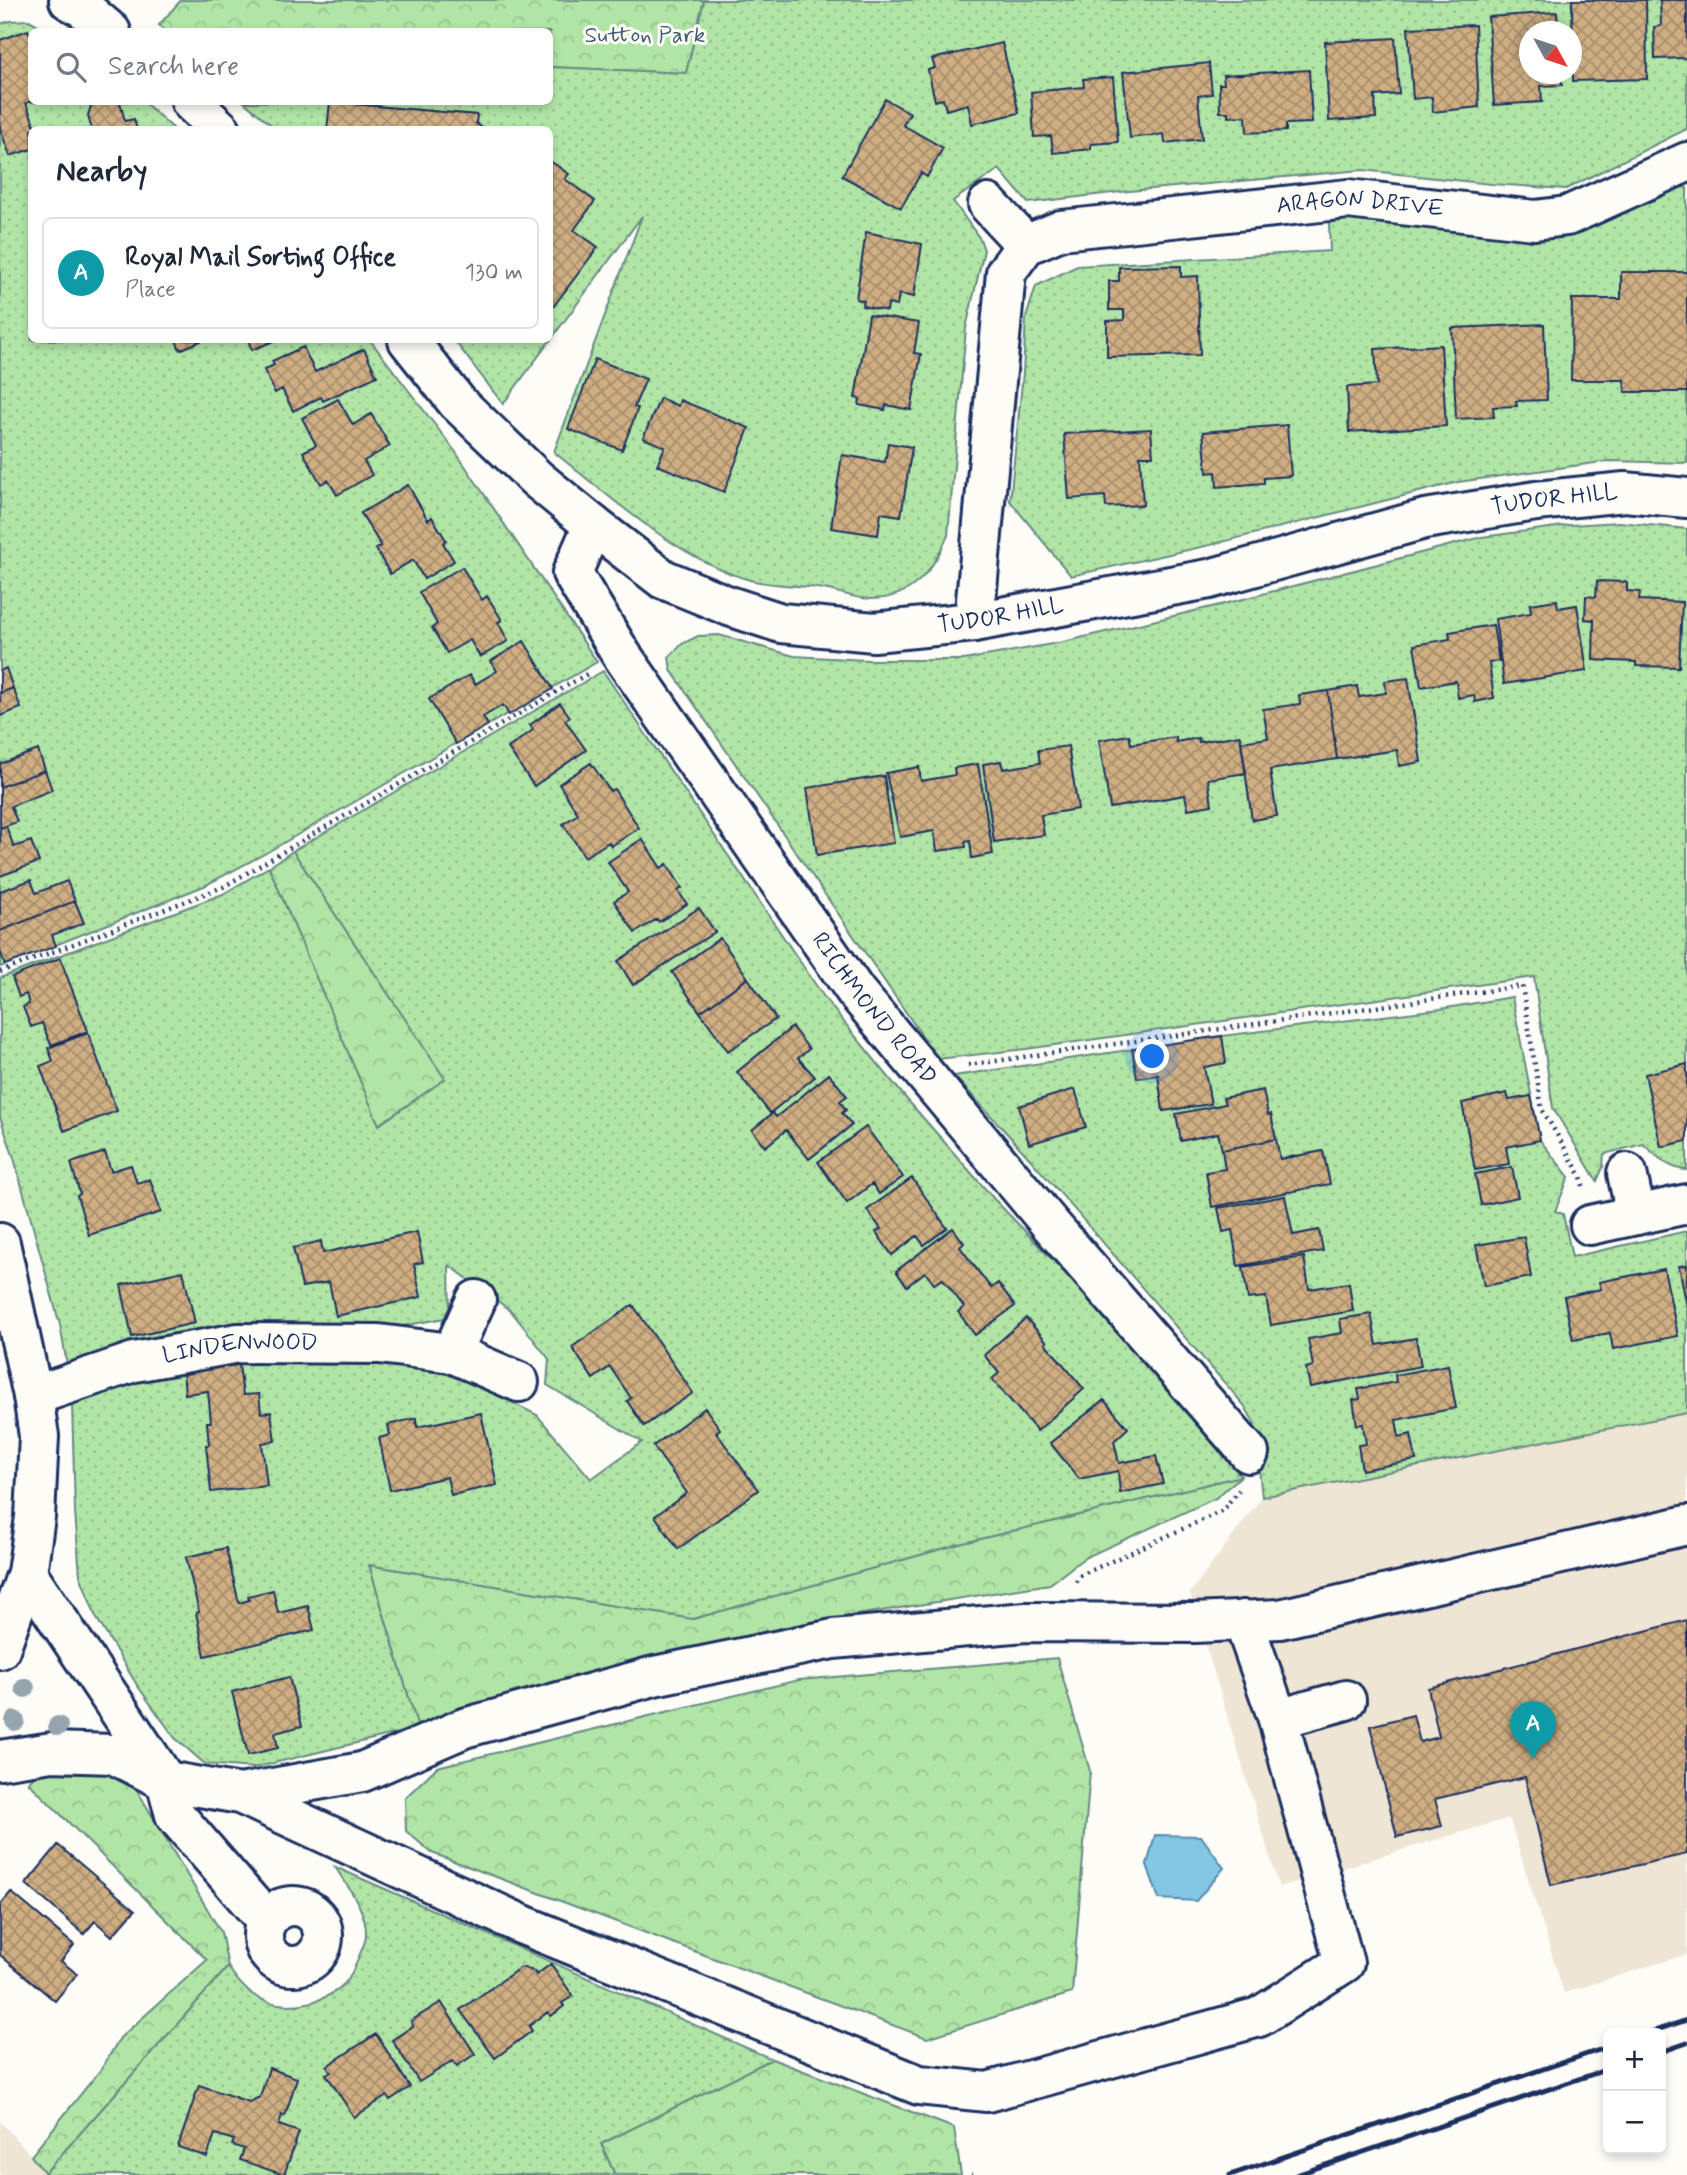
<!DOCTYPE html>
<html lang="en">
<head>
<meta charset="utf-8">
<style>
  body { margin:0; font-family:Mynerve,sans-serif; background:#f2f2f3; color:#1f2937 }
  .controls { position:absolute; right:21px; bottom:21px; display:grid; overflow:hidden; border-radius:10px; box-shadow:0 4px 10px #0003 }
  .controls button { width:63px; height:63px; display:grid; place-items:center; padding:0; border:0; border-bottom:2px solid #e0e1e3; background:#fff; color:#1f2937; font:35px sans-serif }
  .compass { position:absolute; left:1519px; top:21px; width:63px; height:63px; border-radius:50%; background:#fff; box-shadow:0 4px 10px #0003; rotate:130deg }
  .you { position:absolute; left:1153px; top:1057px; width:24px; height:24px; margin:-18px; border:5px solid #fff; border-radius:50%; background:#1a73e8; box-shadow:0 0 0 10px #1a73e833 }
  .badge { display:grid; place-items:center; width:46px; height:46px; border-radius:50%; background:#b45309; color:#fff; font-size:23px; font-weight:700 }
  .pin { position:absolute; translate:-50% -58px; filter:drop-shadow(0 2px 4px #0008) }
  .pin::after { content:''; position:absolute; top:37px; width:24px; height:21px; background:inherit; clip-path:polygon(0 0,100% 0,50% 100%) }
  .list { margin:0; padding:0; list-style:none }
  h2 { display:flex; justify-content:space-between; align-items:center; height:91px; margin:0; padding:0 28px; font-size:30px }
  h2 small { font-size:23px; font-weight:400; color:#747a83 }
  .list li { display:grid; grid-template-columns:46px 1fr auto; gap:21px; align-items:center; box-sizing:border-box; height:112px; margin:0 14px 14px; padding:0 14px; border:2px solid #e0e1e3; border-radius:10px }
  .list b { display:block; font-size:26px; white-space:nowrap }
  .list p { margin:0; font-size:23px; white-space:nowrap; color:#747a83 }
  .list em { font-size:23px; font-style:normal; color:#747a83 }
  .icon { flex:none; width:38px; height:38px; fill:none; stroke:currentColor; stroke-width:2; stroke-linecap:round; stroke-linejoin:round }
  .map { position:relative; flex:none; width:1687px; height:2175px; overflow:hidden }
  .search { position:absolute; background:#fff; box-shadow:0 4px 10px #0003; left:28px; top:28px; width:525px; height:77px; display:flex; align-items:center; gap:18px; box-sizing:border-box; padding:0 24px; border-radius:10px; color:#747a83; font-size:26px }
  .panel { position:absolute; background:#fff; box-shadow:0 4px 10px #0003; left:28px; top:126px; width:525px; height:217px; border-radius:10px }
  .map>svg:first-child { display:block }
  .built { fill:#efe5d4 }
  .forest { fill:url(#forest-crowns); stroke:#668a82; stroke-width:2 }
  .garden { fill:url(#garden-dots); stroke:#668a82; stroke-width:2; fill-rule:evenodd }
  .water { fill:#83c7e4; stroke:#598aae; stroke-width:2 }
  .building { fill:url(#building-cross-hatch); stroke:#1b2f5e; stroke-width:2 }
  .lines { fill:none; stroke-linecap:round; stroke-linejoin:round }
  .minor-casing { stroke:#1b2f5e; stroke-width:44 }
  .path { stroke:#1b2f5e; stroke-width:4.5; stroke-dasharray:2 5; stroke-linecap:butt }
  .minor { stroke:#fdfcf7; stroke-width:38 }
  .rail { stroke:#1b2f5e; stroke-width:5 }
  .tree { fill:#95a4ad }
  .labels { text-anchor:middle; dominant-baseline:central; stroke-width:6; stroke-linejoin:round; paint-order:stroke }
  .park-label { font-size:23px; fill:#405c70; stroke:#fdfcf7 }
  .street-label { font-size:23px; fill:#1b2f5e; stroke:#fdfcf7 }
</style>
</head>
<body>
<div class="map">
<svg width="1687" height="2175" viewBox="0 0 1687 2175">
  <defs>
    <pattern id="forest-crowns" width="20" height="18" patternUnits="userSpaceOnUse" patternTransform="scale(1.75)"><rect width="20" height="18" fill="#b0e5a6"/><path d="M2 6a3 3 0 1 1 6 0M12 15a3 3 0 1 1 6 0" fill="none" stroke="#97c591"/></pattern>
    <pattern id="garden-dots" width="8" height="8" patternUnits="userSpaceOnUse" patternTransform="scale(1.75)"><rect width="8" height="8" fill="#b0e5a6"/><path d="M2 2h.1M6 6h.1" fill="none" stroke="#97c591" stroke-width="1.8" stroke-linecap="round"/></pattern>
    <pattern id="building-cross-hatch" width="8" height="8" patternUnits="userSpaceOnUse" patternTransform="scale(1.75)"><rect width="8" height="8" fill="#cfae82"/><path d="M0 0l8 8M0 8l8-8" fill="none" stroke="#a78e6e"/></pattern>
  </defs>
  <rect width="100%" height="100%" fill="#fdfcf7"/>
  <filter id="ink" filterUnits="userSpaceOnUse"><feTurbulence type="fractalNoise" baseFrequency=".0143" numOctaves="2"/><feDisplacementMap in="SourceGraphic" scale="14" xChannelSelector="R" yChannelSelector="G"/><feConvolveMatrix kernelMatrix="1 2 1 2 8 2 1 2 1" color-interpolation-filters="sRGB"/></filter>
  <g filter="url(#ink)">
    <path class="built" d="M1687,1413V1954L1564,1993L1509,1818L1279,1887L1190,1593L1262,1497Z
      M0,2121L31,2156L46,2175H0Z"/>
    <path class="forest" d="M181,0H704L686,73L550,67V32H166L159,25Z
      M293,851L446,1079L378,1125L269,867Z
      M1241,1476L1216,1498L1084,1558L1050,1584L806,1623L639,1659L418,1728L369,1565L693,1619L959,1544Z
      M1057,1658L1090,1771L1072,1993L927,2038L432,1853L406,1831L405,1798L437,1767L799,1680Z
      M41,1769L128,1775L221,1932L228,1967L45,2173L31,2156L102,2068L120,2038L207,1960L28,1782Z
      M772,2059L954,2128L961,2175H615L601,2144Z"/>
    <path class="garden" d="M704,0H1687V129L1566,189L1491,184L1362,170L1129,191L1028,203L999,169L953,201L980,239L984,250L966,328L948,535C933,570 913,599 871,599C856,599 839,592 824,589C800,585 773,586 750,580C683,562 607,495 554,452L642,216L503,404L454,340H550V130L276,129L244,102H550V67L686,73ZM1530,32H1572V74H1530Z
      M29,20L49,31L32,32V102H144L174,129L32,130V340H370L455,451L597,662L266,853L204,886L0,967V24L10,21Z
      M1683,187L1687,188V463L1609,461L1458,482L1210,545L1071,576L1010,501L1023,373L1026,318L1036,286L1077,266L1330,251L1329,223L1362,217L1443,225L1506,237L1556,234L1591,228L1620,215L1652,196Z
      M1619,522L1687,529V1170C1668,1169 1657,1156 1643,1144L1604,1154L1603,1167L1597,1181L1553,1108L1534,977L1026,1049L938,1059L671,670L669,657L682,644L698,636L719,635L794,656L866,660H964L1063,642L1220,605L1482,537L1571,525Z
      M603,671L826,1000L904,1096L994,1199L1071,1279L1241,1476L959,1544L693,1619L369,1565L418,1728L253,1768L205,1764L175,1738L137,1685L96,1617L80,1575L75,1512L72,1403L130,1378L247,1357L388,1361L457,1375L537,1415L591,1479L642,1442L547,1385L549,1359L511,1311L449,1265L450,1317L387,1329L68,1370L60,1325L14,1158L0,1117V978L223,894L269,867L379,1125L445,1079L293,851Z
      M1512,997L1540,1140L1569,1177L1555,1211L1563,1214L1572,1257L1687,1231V1413L1262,1497L1254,1422L1244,1405C1147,1295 1054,1182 954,1076L1222,1036L1440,1009Z
      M335,1867L772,2059L601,2144L615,2175H46L45,2173L228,1967C234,1976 241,1985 249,1992C277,2013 320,2007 344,1984C350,1979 354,1968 357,1961C360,1953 366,1943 366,1935C367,1910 348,1887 335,1867Z"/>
    <path class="water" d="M1155,1835L1201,1836L1224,1868L1196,1901L1159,1899L1147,1865Z"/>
    <path class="building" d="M1572,0H1646L1647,79L1573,81Z
      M1660,0H1687V58L1655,59L1654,27L1661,26Z
      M1557,12L1558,32H1530V74H1561L1562,85L1541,86L1542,102L1494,105L1488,17Z
      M1475,25L1479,107L1433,112L1432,97L1413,99L1408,28Z
      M28,30L32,40V101L26,103L36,129L47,125L49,130H32V149L10,156L0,128V40Z
      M1395,38L1399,94L1375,96L1376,118L1329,121L1325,42Z
      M1002,43L1019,113L972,124L968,104L946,110L943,99L935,101L928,70L935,68L932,59Z
      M1209,63L1212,94L1198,96L1202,139L1165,143L1164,134L1130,138L1123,72Z
      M1309,70L1312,123L1286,124V131L1247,133L1246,116L1228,117V112H1220L1219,84H1224L1223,75Z
      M1113,77L1118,142L1091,144V149L1053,153L1051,136L1034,137L1031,92L1084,87L1083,79Z
      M885,99L910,113L903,125L943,148L927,177L921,173L901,208L842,176Z
      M92,102H120L125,121L134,119L137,130H92L88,116Z
      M330,102L477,115L476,123L485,130H327Z
      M550,161L569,174L565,179L595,201L574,230L598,247L550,311Z
      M866,232L922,244L914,297L899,294L897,306L888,304L887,311L862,306L864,301L856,299Z
      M1181,266V277L1198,276L1200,355L1107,357V321L1124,320V310H1109V281H1119V267Z
      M1621,272H1687V392H1625L1624,380H1571L1572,299H1621Z
      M869,315L919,323L914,353L921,354L911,410L886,405L885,410L859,405L860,399L855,398Z
      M1544,324L1547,400L1516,401L1517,406L1493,407L1494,417L1456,419L1452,328Z
      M176,340H203L180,350Z
      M248,340H276L252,350Z
      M1441,345L1446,426L1349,432L1347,387L1377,385L1375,349Z
      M303,347L315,372L364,349L377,376L323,401L321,397L293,411L282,389L275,393L264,370L274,365L272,361Z
      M595,359L646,379L634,407L638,408L622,450L568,429Z
      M660,398L678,406L680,400L749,428L724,492L657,465L665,447L643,438Z
      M338,399L353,425L371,414L390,446L364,461L372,475L337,495L328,480L321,484L303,452L316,445L302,418Z
      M1287,425L1291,476L1264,478V483L1217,487L1216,472L1207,473L1203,432Z
      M1151,429L1153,456H1140L1143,505L1106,507L1105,496L1069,499L1064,434Z
      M888,443L912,447L901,516L881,513L878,535L831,528L842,455L885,462Z
      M408,485L428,520L432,517L446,540L443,543L454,561L424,579L413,560L390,574L376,549L381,546L361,513Z
      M462,567L482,600L487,596L502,620L498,622L508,641L480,657L470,640L447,653L432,628L437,624L419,592Z
      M1597,581L1627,582V591L1640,592L1639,600L1682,602L1679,667L1636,666V662L1593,660L1594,620L1585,619L1586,596L1596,597Z
      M1557,600L1558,608L1577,605L1587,671L1504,684L1495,619L1531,613L1530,604Z
      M1493,625L1499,661L1489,663L1494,698L1475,702L1474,695L1458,698L1456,681L1421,687L1414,645L1450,639L1449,632Z
      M524,641L553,689L509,715L503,705L483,717L488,725L456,744L429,699L470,675L475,684L497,671L491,661Z
      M6,668L13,688L0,693V671Z
      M1408,678L1421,762L1399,766L1397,750L1337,759L1328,691L1357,686L1359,697L1386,693L1385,681Z
      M13,688L21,708L0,716V693Z
      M1328,691L1337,759L1270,770L1277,816L1252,820L1241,742L1268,738L1263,709L1300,704L1299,695Z
      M560,703L570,717L565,720L586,750L534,786L508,748L533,730L530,725Z
      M1129,735L1131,744L1176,737V742L1198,738L1199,742L1240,735L1246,773L1208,779L1212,805L1188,809L1185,795L1110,808L1099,740Z
      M1068,746L1078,809L1041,815L1044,835L994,842L983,764L1001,761L1003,769L1040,763L1038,750Z
      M38,750L45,770L0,787V764Z
      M591,763L610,791L614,789L639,828L611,846L609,842L585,857L563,824L578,814L559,784Z
      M978,764L993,854L972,858L970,841L965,842L966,847L937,851L934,831L900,837L886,773L919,767L921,781L955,775L954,768Z
      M45,770L52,790L11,806L17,822L0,828V787Z
      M884,776L894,843L817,855L807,788Z
      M6,826L14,847L31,841L39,862L0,876V828Z
      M642,839L661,868L667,864L682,888L678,891L687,904L659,922L657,919L635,933L614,901L628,892L608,862Z
      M31,880L36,893L67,881L75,901L0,931V891Z
      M75,901L84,923L52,935L56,946L5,965L0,951V931Z
      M699,908L715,932L633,985L618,961Z
      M720,938L748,978L700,1012L672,972Z
      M60,958L88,1031L51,1045L42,1023L31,1027L23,1007L29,1004L26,994L19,997L12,977Z
      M748,978L776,1019L728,1051L700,1012Z
      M792,1027L809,1049L798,1058L815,1077L770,1113L737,1072Z
      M88,1033L117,1111L64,1131L40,1066L53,1061L48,1048Z
      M1222,1036L1226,1063L1204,1067L1211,1104L1163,1111L1158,1075L1137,1078L1132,1049Z
      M1687,1064V1141L1661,1147L1645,1074Z
      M829,1074L847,1096L840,1101L846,1110L842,1113L852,1125L809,1159L786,1130L765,1147L752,1130L773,1113L776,1117Z
      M1075,1089L1086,1127L1029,1144L1019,1106Z
      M1263,1090L1268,1115L1271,1114L1276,1139L1222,1150L1218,1133L1181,1141L1176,1114L1225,1104L1223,1098Z
      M1507,1093L1509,1100L1531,1096L1540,1140L1506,1147L1509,1164L1475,1170L1462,1103Z
      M866,1127L903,1177L879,1194L872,1184L847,1203L818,1162Z
      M1276,1139L1280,1159L1323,1151L1330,1184L1212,1207L1206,1172L1225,1169L1222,1150Z
      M105,1152L111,1171L131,1165L137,1183L150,1179L161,1212L89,1235L77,1196L80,1194L71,1163Z
      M1512,1167L1518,1197L1481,1205L1475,1174Z
      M912,1178L947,1228L924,1245L917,1236L892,1255L876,1232L881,1229L867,1210Z
      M1285,1196L1293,1235L1319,1230L1323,1251L1238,1266L1232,1230L1223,1232L1218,1208Z
      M953,1228L964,1243L960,1247L991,1288L998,1283L1015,1306L975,1335L958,1312L964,1307L943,1279L934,1284L925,1272L907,1286L896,1271Z
      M417,1232L423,1262L414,1264L421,1297L336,1316L329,1282L302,1287L293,1248L321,1241L323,1253Z
      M1524,1237L1531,1277L1484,1286L1476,1245Z
      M1304,1257L1309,1289L1349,1283L1353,1311L1271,1325L1266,1297L1248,1299L1243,1267Z
      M1687,1265V1307L1679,1266Z
      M1664,1269L1678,1336L1613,1349L1610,1333L1573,1340L1564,1297L1601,1289L1599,1282Z
      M183,1271L195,1323L132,1337L121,1285Z
      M633,1305L693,1393L644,1426L627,1401L631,1398L610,1367L593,1379L572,1347Z
      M1371,1314L1377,1345L1416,1338L1421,1366L1310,1387L1306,1368L1313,1366L1308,1339L1342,1333L1340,1319Z
      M1026,1318L1047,1342L1045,1343L1084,1389L1037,1431L992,1379L999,1373L984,1355Z
      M239,1365L243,1395L259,1394L261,1413L271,1412L275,1441L262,1443L267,1486L211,1492L206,1445H209L207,1422H211L208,1391L185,1394L183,1371Z
      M1448,1365L1456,1408L1396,1420L1399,1437L1411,1434L1416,1460L1362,1470L1358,1445L1366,1444L1363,1424L1357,1425L1353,1400L1360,1399L1358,1389L1396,1382L1395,1375Z
      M1104,1400L1128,1428L1114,1441L1119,1463L1156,1456L1163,1484L1120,1493L1118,1471L1079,1479L1050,1443Z
      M705,1408L720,1429L716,1432L758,1490L678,1549L655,1516L687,1493L653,1446Z
      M481,1413L497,1485L451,1495L447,1477L390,1490L379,1438L390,1435L388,1425L416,1418L417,1427Z
      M226,1548L239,1603L249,1600L248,1596L273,1590L278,1613L308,1606L314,1630L205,1656L196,1613L199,1612L186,1557Z
      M1687,1620V1854L1551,1885L1525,1777L1435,1799L1442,1826L1397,1837L1370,1726L1413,1715L1420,1742L1439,1737L1428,1688Z
      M289,1677L302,1726L275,1733L278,1748L248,1755L232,1692Z
      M58,1845L135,1910L112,1936L95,1921L84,1934L26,1884Z
      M11,1892L74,1945L61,1961L77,1974L55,2001L0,1955V1905Z
      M551,1964L573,1996L562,2003L564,2006L551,2016L548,2012L529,2026L532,2031L495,2058L460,2010L521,1967L534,1971L536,1975Z
      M441,2002L475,2054L457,2066L453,2061L419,2082L392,2040L413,2026L411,2021Z
      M376,2034L410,2087L390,2100L387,2096L354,2117L326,2074L331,2072L327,2066Z
      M269,2068L297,2078L285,2116L282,2115L279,2125L299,2132L284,2175L240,2160L244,2149L232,2145L234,2140L215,2134L207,2157L178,2147L199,2085L249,2102L260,2097Z"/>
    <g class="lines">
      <defs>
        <g id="minor">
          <path d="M69,0L83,8L111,32"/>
          <path d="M191,102L221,130"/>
          <path d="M988,204L1026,245"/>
          <path id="s1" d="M408,340L457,402L537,479L593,525L663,579L729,606L781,623L874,632L974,622L1209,579L1425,519L1536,501L1625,492L1687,498"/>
          <path id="s2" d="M593,525L572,573L621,654L856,992L1050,1224L1249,1453"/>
          <path id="s3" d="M974,622L1006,272L1026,245L1061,230L1348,199L1535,220L1567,216L1687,162"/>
          <path d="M1627,1173L1636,1215"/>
          <path d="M1590,1225L1687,1204"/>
          <path d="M0,1243L33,1396L39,1436L35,1517L27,1573L0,1649"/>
          <path d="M452,1353L476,1300"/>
          <path id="s4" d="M33,1396L134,1362L238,1343L379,1344L452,1353L519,1382"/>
          <path d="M27,1573L166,1781L175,1815L266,1920"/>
          <path d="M1278,1719L1346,1700"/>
          <path d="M0,1760L52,1752L113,1754L166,1781L240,1794L523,1925L919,2085L987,2092L1259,2017L1344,1963L1278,1719L1243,1620"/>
          <path d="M240,1794L362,1772L464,1728L654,1676L833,1639L1026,1622L1194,1623L1280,1619L1687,1525"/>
          <circle cx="293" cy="1936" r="30"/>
        </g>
      </defs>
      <use href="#minor" class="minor-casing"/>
      <path class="path" d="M0,972L223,887L587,674
        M968,1065L1522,986L1542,1109L1581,1176L1583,1186
        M1076,1582L1081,1575L1222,1511L1239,1490
        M971,2175H972"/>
      <use href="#minor" class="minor"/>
      <path class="rail" d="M1648,2033L1687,2020
        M1661,2052L1687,2043
        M1230,2175L1608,2047
        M1296,2175L1608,2069"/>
    </g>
    <g class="tree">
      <circle cx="25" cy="1688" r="10"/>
      <circle cx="15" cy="1721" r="10"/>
      <circle cx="58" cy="1726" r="10"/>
    </g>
  </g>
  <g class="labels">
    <g class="park-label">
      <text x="645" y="36">Sutton Park</text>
    </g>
    <g class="street-label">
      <text stroke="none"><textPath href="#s3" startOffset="724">ARAGON DRIVE</textPath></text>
      <text stroke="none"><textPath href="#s1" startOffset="1265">TUDOR HILL</textPath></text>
      <text stroke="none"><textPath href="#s1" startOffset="698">TUDOR HILL</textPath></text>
      <text stroke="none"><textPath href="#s2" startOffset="583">RICHMOND ROAD</textPath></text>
      <text stroke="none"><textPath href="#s4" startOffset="214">LINDENWOOD</textPath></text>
    </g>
  </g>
</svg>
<div class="controls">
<button>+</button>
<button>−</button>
</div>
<svg class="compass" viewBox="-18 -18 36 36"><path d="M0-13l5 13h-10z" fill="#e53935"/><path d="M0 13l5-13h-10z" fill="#747a83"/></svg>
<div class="you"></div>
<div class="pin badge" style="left:1533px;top:1759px;background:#0f9aa8">A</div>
<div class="search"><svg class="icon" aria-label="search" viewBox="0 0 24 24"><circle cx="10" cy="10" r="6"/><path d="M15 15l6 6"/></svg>Search here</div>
<section class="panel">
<h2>Nearby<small></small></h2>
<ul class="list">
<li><span class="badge" style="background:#0f9aa8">A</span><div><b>Royal Mail Sorting Office</b><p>Place</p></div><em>130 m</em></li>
</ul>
</section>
</div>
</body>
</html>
